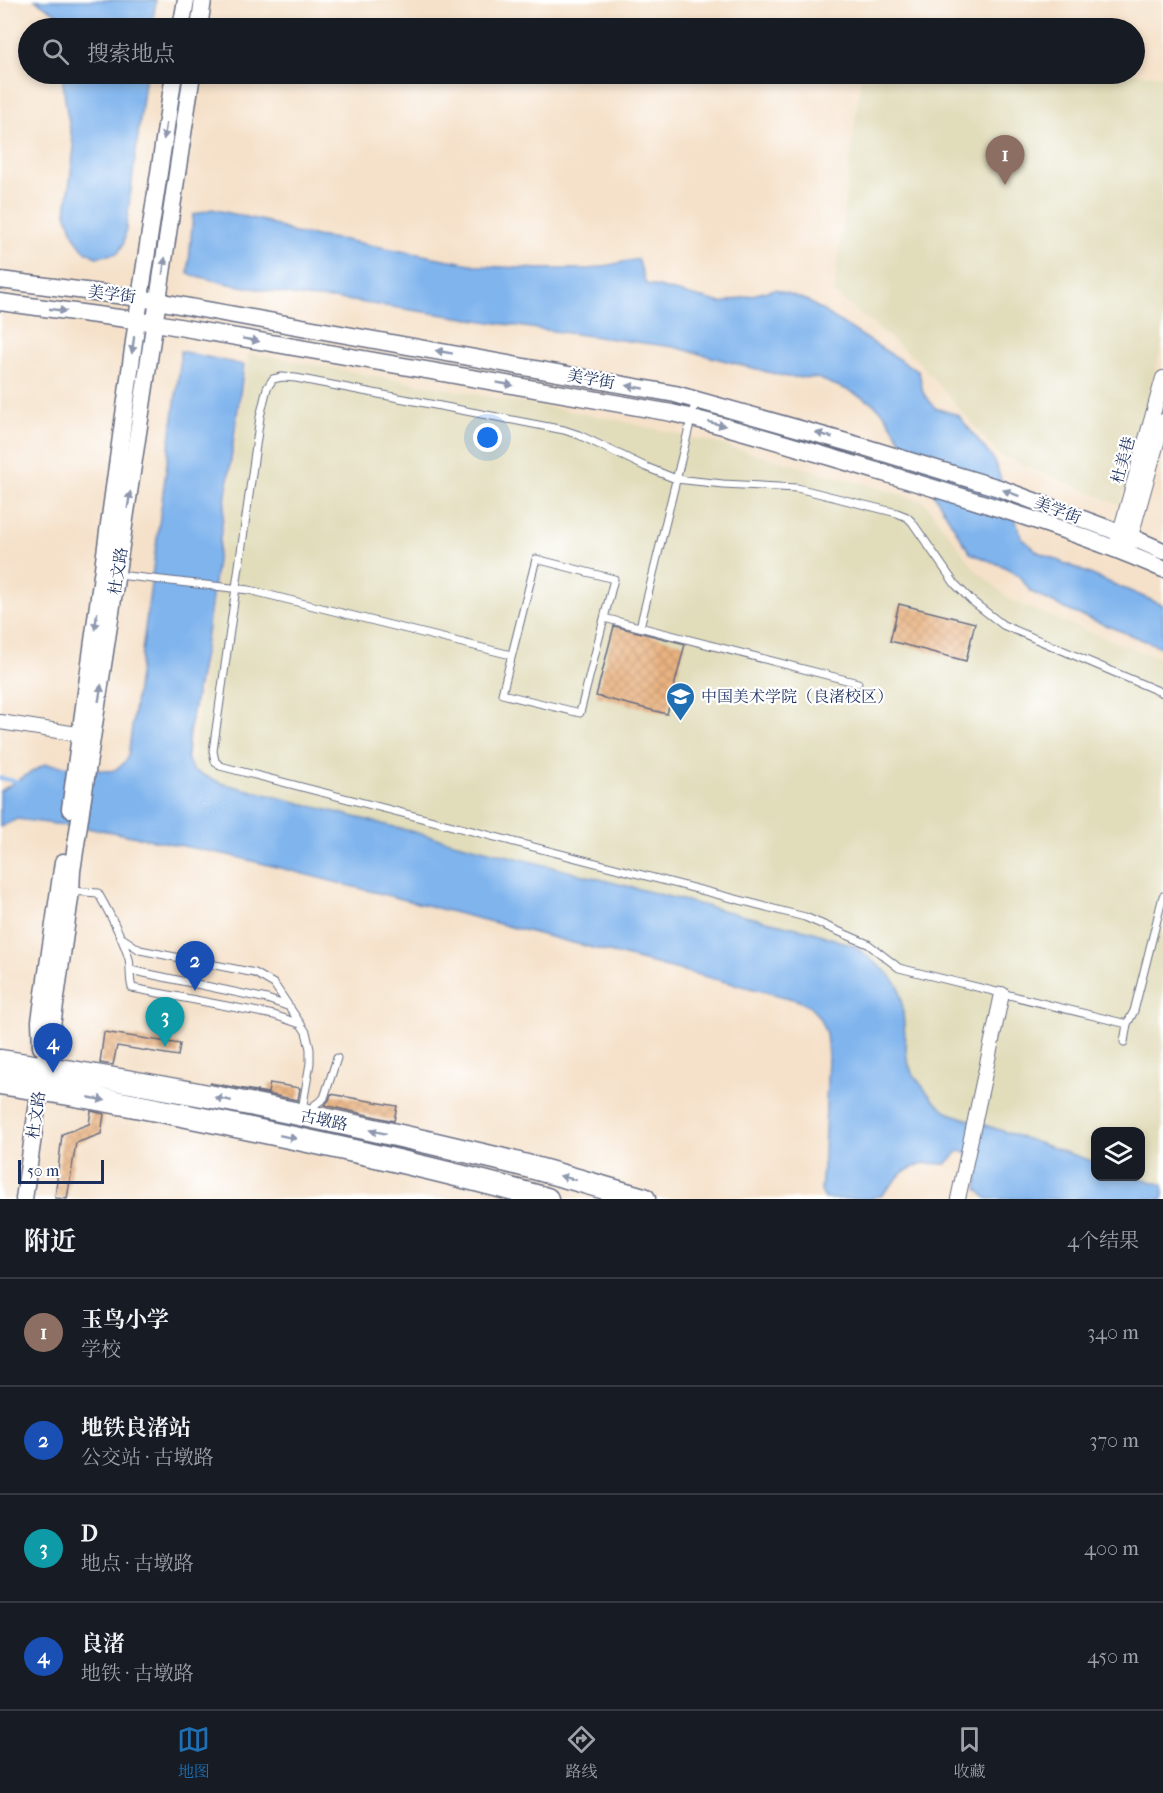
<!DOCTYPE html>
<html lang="zh">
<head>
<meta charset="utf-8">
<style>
  body { margin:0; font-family:"IM FELL French Canon","Noto Serif SC",serif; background:#242831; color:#f1f3f6 }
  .controls { position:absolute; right:18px; bottom:18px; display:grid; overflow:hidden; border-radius:12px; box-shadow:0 3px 9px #0003 }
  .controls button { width:54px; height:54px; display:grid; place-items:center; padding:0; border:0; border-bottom:2px solid #363941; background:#171b24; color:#f1f3f6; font:30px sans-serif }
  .scale { position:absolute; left:18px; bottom:15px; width:86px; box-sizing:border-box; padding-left:6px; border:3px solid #1b2f5e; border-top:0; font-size:16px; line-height:21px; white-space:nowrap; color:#1b2f5e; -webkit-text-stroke:4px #fff; paint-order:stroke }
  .you { position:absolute; left:488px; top:438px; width:21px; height:21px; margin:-15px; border:4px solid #fff; border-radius:50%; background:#1a73e8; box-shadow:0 0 0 9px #1a73e833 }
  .badge { display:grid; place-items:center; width:39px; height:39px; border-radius:50%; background:#1f6fb2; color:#fff; font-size:20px; font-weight:700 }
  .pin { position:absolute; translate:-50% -50px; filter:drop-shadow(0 2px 3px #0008) }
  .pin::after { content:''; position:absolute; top:32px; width:21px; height:18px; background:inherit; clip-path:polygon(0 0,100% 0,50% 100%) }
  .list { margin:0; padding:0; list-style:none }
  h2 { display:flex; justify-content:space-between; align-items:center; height:78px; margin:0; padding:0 24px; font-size:26px }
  h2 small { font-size:20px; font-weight:400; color:#9ea1a6 }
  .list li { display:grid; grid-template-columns:39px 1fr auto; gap:18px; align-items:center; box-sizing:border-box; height:108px; padding:0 24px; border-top:2px solid #363941 }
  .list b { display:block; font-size:22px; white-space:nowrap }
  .list p { margin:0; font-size:20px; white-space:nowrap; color:#9ea1a6 }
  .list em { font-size:20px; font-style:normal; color:#9ea1a6 }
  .icon { flex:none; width:33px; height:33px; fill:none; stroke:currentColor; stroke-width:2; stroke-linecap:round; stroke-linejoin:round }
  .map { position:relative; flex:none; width:1163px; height:1199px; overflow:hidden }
  .search { position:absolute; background:#171b24; box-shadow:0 3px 9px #0003; left:18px; right:18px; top:18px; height:66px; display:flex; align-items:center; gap:15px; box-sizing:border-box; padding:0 21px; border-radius:33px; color:#9ea1a6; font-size:22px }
  .sheet { height:510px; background:#171b24 }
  nav { display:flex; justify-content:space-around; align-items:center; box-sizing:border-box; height:84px; border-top:2px solid #363941; background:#171b24; font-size:16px; color:#9ea1a6 }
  nav a { display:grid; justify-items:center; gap:3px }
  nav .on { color:#1f6fb2 }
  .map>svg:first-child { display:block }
  .built { fill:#e1dcba; fill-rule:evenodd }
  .water { fill:#7fb4ed; stroke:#4d72a6; stroke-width:1.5 }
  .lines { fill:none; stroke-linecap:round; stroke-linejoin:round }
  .stream { stroke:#7fb4ed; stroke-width:4 }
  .building { fill:url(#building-cross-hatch) }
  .service-casing { stroke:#676d83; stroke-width:9 }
  .minor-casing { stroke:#676d83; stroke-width:16 }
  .tertiary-casing { stroke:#676d83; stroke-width:19 }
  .primary-casing { stroke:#676d83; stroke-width:25 }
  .service { stroke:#fff; stroke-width:7 }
  .minor { stroke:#fff; stroke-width:14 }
  .tertiary { stroke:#fff; stroke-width:16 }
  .primary { stroke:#fff; stroke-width:22 }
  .oneway { fill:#8d97ae }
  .labels { text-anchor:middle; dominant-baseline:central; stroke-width:4.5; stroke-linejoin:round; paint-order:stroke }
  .street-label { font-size:16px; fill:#1b2f5e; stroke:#fff }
  .poi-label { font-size:16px; fill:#1b2f5e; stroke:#fff; text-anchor:start }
</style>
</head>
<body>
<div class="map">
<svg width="1163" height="1199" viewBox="0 0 1163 1199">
  <defs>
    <pattern id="building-cross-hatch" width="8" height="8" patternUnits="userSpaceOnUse" patternTransform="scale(1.5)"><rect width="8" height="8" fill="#e9b280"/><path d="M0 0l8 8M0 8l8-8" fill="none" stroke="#c79971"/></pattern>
  </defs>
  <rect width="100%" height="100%" fill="#fff"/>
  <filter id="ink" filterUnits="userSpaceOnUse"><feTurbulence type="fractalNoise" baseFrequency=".0167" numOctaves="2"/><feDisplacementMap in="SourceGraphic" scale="12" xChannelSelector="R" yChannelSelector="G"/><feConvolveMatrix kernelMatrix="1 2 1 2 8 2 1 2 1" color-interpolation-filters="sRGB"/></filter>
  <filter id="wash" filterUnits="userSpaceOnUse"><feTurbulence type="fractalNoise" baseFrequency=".008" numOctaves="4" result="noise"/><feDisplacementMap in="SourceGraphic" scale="24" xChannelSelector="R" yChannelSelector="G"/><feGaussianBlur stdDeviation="1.35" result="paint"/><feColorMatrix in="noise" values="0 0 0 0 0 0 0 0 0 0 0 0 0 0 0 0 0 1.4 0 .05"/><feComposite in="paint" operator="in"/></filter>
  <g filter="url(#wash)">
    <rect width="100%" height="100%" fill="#f5e1c9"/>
    <path class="built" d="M1135,73L1163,76V341L1120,505L999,455L918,361L834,293L861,74Z
      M249,353L607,418L716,443L924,501L974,568L1012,601L1102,637L1163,659V1199H1148L903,1102L882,983L189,783ZM1096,1132H1140V1176H1096Z"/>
    <path class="water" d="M35,0H156L152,28H60V16Z
      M62,74H146L124,243L118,253L96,257L85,251L75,238L66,213L74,148L66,107Z
      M212,209L268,222L294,233L344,240L481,266L540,269H590L638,259L646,284L722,303L775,289L806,300L919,372L923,393L935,408L958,415L994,460L1022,538L1038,552L1163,605V648L1072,612L1031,592L1019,576L1005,567L970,553L884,413L871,402L850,391L817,378L787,377L674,347L531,328L346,300L305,297L229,284L188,274L193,215Z
      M180,351L244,365L205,649L189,733L187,757L192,770L221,783L745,916L810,931L854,946L889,974L899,987L902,1002L907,1059L912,1073L933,1100L949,1113L1095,1162L1096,1176L1137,1177L1163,1185V1199H987L977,1189L980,1156L959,1151L946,1164L923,1163L903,1172L881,1196L873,1197L872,1199H825L821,1191L824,1154L828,1056L826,1033L819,1017L809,1006L797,1000L229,855L101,830L17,819L0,827V791L45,764L110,771C118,770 124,764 128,757L180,365Z"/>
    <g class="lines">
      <path class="stream" d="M0,778L19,782"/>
    </g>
    <g id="blocks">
      <path class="building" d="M899,604L975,623L966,661L890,641Z
        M614,626L685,644L667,714L596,696Z
        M104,1032L180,1044L178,1056L117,1046L113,1065L100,1063Z
        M210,1083L268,1093L270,1083L300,1088L298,1100Z
        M331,1094L397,1106L394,1121L324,1105L329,1100Z
        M91,1111L104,1114L101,1134L76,1143L67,1199L55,1198L62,1134L89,1124Z"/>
    </g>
  </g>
  <g filter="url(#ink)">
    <use href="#blocks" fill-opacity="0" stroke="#676d83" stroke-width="1.5"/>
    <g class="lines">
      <defs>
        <path id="service" d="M536,559L614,579L580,713L502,694Z
          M118,575L249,590L511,655
          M604,618L858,683
          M640,627L696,399
          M72,891L98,893C110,914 122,936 129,959C131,969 129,978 132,988L274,1015L300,1024
          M122,938L140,950L255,973L274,984L306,1032L310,1049V1063L302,1110
          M130,970L267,999L290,1007
          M1127,1024L899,968L868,944L805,917L220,766L215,761L213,751L260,417L267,388L273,379L282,377L296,378L564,430L579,435L646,467L676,479L723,484L797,488L897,513L907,517L912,522L955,584L972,601L1003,625L1163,693
          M1124,1042L1127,1024L1134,1011L1163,896
          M308,1110L324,1098L337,1058"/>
        <path id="minor" d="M1115,550L1163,378
          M1126,554L1163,421
          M0,722L90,736
          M958,1199L1002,994"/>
        <path id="tertiary" d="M181,28L186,0
          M199,28L203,0
          M0,280L140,298L675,394L864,447L999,488L1131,537L1163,551
          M0,302L156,323L672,413C744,430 815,453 887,474C980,502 1074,530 1163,569
          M70,809L140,298L174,74
          M41,1047L40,1021L63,862
          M24,1199L43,1067L52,1026L71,891L72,871L192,74"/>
        <path id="primary" d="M0,1061C165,1085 329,1118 491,1157C542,1169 593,1185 644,1199
          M0,1083C85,1095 170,1112 255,1130C353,1150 451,1172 547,1199"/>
      </defs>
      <use href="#service" class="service-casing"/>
      <use href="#minor" class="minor-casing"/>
      <use href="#tertiary" class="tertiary-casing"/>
      <use href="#primary" class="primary-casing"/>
      <use href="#service" class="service"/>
      <use href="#minor" class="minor"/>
      <use href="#tertiary" class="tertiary"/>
      <use href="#primary" class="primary"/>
    </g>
    <defs><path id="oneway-solid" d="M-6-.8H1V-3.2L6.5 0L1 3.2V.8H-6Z" transform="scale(1.5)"/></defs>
    <g class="oneway">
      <use href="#oneway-solid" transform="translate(165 131) rotate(99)"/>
      <use href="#oneway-solid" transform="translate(164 266) rotate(-82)"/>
      <use href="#oneway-solid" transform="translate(58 310) rotate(8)"/>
      <use href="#oneway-solid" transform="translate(251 340) rotate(10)"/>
      <use href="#oneway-solid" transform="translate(133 345) rotate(98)"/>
      <use href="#oneway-solid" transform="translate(444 352) rotate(-170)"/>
      <use href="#oneway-solid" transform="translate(505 384) rotate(10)"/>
      <use href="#oneway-solid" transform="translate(635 387) rotate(-170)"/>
      <use href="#oneway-solid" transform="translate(717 424) rotate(14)"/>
      <use href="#oneway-solid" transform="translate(824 435) rotate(-164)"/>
      <use href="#oneway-solid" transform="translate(1011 493) rotate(-159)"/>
      <use href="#oneway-solid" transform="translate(129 500) rotate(-81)"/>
      <use href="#oneway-solid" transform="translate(96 621) rotate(98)"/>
      <use href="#oneway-solid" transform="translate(100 693) rotate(-81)"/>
      <use href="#oneway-solid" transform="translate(97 1099) rotate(11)"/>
      <use href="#oneway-solid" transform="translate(223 1099) rotate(-168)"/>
      <use href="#oneway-solid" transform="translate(378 1132) rotate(-168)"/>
      <use href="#oneway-solid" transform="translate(288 1137) rotate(12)"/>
      <use href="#oneway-solid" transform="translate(568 1178) rotate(-165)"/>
    </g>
  </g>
  <defs>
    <symbol id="university-pin" viewBox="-11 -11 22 30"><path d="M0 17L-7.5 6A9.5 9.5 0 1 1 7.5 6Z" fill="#1f6fb2" stroke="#fff"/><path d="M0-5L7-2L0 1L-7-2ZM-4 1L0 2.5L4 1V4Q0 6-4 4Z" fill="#fff"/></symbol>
  </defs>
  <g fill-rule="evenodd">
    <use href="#university-pin" x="664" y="680" width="33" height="45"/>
  </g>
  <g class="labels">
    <g class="street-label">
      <text transform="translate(112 294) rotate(7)">美学街</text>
      <text transform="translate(591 379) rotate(10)">美学街</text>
      <text transform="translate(1123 460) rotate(-75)">杜美巷</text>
      <text transform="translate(1058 510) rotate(21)">美学街</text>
      <text transform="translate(118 571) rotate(-81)">杜文路</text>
      <text transform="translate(36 1115) rotate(-82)">杜文路</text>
      <text transform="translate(324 1120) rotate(12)">古墩路</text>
    </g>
    <g class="poi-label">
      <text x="701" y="696">中国美术学院（良渚校区）</text>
    </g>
  </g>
</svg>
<div class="controls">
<button><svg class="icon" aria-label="layers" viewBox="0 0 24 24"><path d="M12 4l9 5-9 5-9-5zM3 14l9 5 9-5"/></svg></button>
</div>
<div class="scale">50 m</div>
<div class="you"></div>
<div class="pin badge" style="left:1005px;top:185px;background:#8d6e63">1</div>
<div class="pin badge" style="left:195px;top:991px;background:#1a4fb4">2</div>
<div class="pin badge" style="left:165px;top:1047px;background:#0f9aa8">3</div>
<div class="pin badge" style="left:53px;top:1073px;background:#1a4fb4">4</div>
<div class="search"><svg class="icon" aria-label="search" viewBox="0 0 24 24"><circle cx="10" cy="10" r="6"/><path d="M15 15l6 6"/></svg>搜索地点</div>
</div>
<section class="sheet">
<h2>附近<small>4个结果</small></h2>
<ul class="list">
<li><span class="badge" style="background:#8d6e63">1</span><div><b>玉鸟小学</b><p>学校</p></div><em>340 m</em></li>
<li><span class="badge" style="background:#1a4fb4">2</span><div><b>地铁良渚站</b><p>公交站 · 古墩路</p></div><em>370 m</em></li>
<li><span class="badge" style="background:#0f9aa8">3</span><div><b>D</b><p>地点 · 古墩路</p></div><em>400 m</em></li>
<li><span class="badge" style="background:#1a4fb4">4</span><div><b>良渚</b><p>地铁 · 古墩路</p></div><em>450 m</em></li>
</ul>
</section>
<nav>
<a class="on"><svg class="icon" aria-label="map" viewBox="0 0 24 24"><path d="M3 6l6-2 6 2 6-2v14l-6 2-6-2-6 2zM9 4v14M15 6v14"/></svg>地图</a>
<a><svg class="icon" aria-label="directions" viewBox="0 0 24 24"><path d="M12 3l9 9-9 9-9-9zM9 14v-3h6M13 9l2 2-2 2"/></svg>路线</a>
<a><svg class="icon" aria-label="saved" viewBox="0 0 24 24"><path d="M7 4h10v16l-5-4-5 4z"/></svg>收藏</a>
</nav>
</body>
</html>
